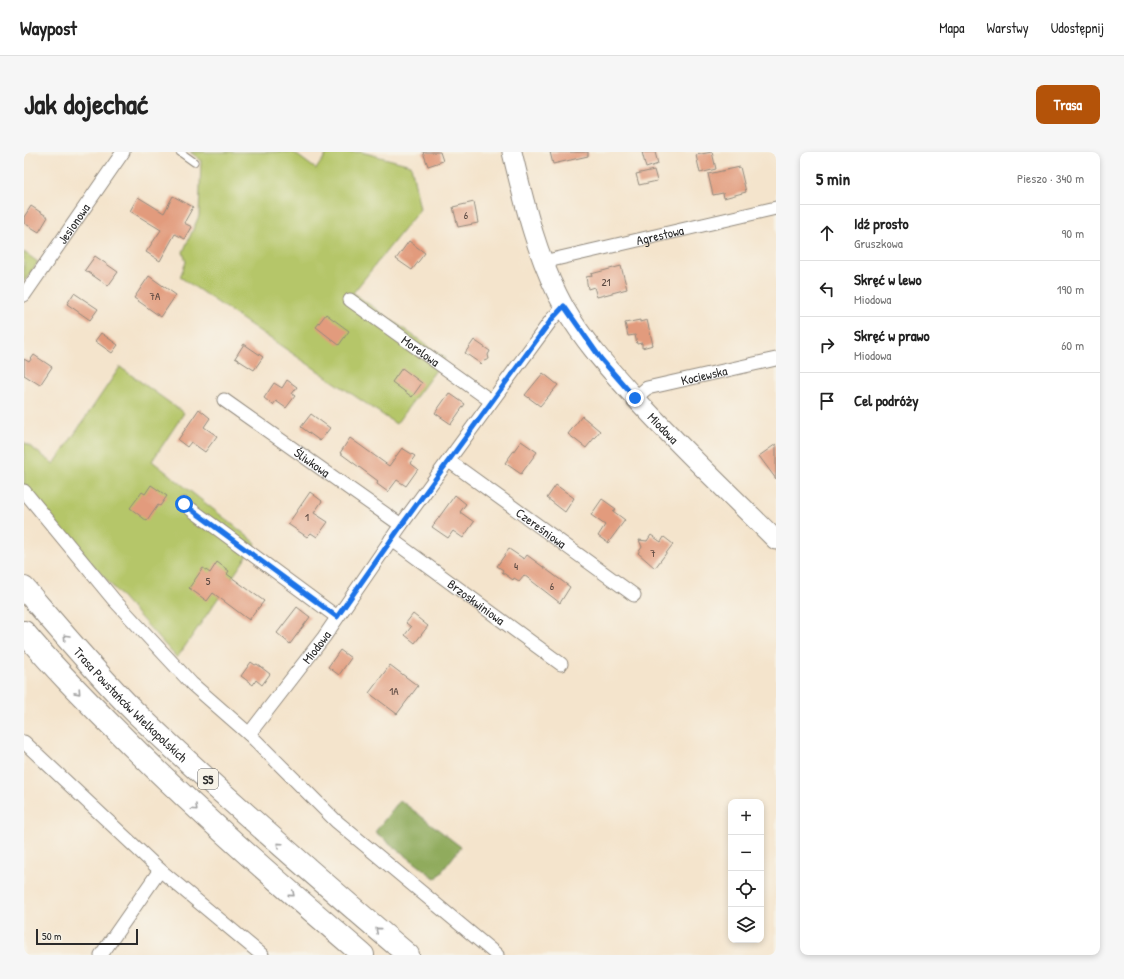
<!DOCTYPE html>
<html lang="pl">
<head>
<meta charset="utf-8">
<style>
  body { margin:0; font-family:"Patrick Hand",sans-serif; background:#f6f6f6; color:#222 }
  .controls { position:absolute; right:12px; bottom:12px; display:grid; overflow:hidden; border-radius:8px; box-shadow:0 2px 6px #0003 }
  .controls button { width:36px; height:36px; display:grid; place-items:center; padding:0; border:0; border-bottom:1px solid #e0e0e0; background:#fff; color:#222; font:20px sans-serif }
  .scale { position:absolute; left:12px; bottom:10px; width:102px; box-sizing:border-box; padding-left:4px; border:2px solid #2b2b2b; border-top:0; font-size:11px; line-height:14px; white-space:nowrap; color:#2b2b2b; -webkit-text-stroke:3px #f7f3e8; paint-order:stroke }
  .stop { position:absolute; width:12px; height:12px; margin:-9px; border:3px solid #1a73e8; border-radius:50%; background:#fff }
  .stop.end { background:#1a73e8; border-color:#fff; box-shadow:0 1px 4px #0008 }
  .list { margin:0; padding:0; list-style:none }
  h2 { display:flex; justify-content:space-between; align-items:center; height:52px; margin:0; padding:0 16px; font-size:17px }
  h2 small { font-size:13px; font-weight:400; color:#767676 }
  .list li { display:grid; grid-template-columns:26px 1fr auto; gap:12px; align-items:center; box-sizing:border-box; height:56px; padding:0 16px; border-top:1px solid #e0e0e0 }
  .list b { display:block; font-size:15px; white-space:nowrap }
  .list p { margin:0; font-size:13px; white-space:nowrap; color:#767676 }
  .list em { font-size:13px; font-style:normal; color:#767676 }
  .icon { flex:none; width:22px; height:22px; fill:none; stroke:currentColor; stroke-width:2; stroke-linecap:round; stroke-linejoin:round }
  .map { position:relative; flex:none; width:752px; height:803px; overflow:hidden; border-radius:8px }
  header { display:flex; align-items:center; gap:24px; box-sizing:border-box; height:56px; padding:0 20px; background:#fff; border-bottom:1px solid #e0e0e0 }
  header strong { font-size:19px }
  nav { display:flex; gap:22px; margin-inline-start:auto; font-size:14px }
  .intro { display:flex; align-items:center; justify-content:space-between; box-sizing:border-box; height:96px; padding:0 24px }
  h1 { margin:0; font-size:28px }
  .button { padding:10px 18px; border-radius:8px; background:#b45309; color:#fff; font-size:14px; font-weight:700 }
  main { display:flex; gap:24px; padding:0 24px }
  aside { flex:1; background:#fff; border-radius:8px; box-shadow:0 2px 6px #0003 }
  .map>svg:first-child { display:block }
  .green { fill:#b5c669; stroke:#70784a }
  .forest { fill:#90ab5d; stroke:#5e6b44 }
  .building { fill:#e29b7d }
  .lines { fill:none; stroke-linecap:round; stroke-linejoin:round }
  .service-casing { stroke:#90887c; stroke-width:9 }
  .minor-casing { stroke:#90887c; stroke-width:15 }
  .secondary-casing { stroke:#90887c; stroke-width:21 }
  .motorway-casing { stroke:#90887c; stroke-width:24 }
  .service { stroke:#fff; stroke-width:7 }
  .minor { stroke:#fff; stroke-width:13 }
  .secondary { stroke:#fff; stroke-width:19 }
  .motorway { stroke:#fff; stroke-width:22 }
  .oneway { stroke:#a0a0a0 }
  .route { stroke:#1a73e8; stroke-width:5 }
  .labels { text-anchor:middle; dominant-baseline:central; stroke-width:3; stroke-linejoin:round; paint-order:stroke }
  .number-label { font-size:11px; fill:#594740 }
  .shield { fill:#f7f3e8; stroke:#686764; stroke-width:1 }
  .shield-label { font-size:12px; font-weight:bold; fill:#2b2b2b }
  .street-label { font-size:13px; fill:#2b2b2b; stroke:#f7f3e8 }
</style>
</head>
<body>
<header>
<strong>Waypost</strong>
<nav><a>Mapa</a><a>Warstwy</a><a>Udostępnij</a></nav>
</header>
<div class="intro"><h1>Jak dojechać</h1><a class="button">Trasa</a></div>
<main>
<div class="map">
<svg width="752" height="803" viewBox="0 0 752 803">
  <rect width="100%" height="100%" fill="#f7f3e8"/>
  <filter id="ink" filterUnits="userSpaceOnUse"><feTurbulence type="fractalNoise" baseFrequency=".025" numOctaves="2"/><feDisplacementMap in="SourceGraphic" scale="8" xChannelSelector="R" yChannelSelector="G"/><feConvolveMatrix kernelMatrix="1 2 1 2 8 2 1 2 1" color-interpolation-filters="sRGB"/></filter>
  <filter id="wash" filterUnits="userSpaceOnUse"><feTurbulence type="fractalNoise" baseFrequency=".012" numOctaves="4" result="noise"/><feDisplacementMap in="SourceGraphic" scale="16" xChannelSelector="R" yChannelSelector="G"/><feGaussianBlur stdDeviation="0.9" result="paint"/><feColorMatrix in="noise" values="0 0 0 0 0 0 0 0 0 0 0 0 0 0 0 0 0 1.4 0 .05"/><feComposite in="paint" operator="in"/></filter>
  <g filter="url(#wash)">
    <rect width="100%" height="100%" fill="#f4e4cc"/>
    <path class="green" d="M166,0H269L292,17L304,0H337L387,13L396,57L329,141L421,206L372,272L156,125L162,110L159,100L175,64L177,8Z
      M0,100L14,110L0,130Z
      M96,215L160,261L128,309L232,391L153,506L0,336V290L30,312Z"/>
    <path class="forest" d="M376,648L437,695L412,727L351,680Z"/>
    <g id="blocks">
      <path class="building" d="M399,0H416L419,9L404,14Z
        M526,0H564V4L529,12Z
        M618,0H631L634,12L622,16Z
        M688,0L692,17L676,21L672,3Z
        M716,15L722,40L700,46L699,41L689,43L684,22Z
        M630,18L633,29L615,33L612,22Z
        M149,44L169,55L160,71L168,75L161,87L151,82L136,109L122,100L137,78L106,59L114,45L140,61Z
        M450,50L454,71L434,75L429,55Z
        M7,54L24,65L15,80L0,71V65Z
        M385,89L401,101L388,118L372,107Z
        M71,104L94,120L84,134L61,118Z
        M597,114L603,137L573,145L570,135L564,137L562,125L568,124L567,122Z
        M125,124L152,143L137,165L110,146Z
        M50,141L74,157L66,168L43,152Z
        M302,162L325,179L315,193L292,175Z
        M616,168V170L623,168L629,193L618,196V191L613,192L611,183L604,184L601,171Z
        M77,181L94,193L88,201L71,189Z
        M450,188L466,199L464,203L465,207L460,209L457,212L441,201Z
        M220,192L239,205L230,218L211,206Z
        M10,203L28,215L16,233L0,223V207L5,210Z
        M378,216L398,231L388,245L368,230Z
        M519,221L534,233L516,254L501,243Z
        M263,228L273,235L268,242L271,244L262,256L252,249L249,253L240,246L250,231L258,236Z
        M425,241L441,252L427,272L411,261Z
        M175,257L186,266L180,275L193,284L181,300L167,290L163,295L154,288Z
        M287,262L306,276L296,289L277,275Z
        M558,264L576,279L562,296L544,282Z
        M326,286L365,314L378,296L391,304L386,311L394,317L382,334L373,328L364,340L353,332L354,329L316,301Z
        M497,289L513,300L497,322L481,311Z
        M752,292V327L735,304Z
        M127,333L143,344L136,354L134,353L123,369L106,356L118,340L121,342Z
        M532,333L550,346L541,360L523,346Z
        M286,340L298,349L290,361L304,370L293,385L287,381L283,385L264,372Z
        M431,343L442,352L436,360L450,370L439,386L429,379L424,386L408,375Z
        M578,347L592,357L589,359L601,368L584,391L574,384L581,373L567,363Z
        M627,383L637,390L640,385L649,392L631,416L614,401L618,395L615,388L623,389Z
        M485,397L500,407L503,403L546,435L536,451L500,423L495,429L490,426L489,428L478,420L479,418L473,414Z
        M193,410L205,419L203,422L240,449L225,468L189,441L183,449L165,436L179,416L186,421Z
        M273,455L286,465L266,492L253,481Z
        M389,462L404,474L391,491L381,483L387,475L382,471Z
        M316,498L327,506L315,523L304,515Z
        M227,510L231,513L233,512L246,522L238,533L232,528L229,533L217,524Z
        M366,513L394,534L373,562L345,541Z"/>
    </g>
  </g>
  <g filter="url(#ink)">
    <use href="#blocks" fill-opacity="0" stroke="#90887c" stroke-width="1"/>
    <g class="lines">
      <defs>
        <path id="service" d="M156,0L170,10"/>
        <g id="minor">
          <path id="s1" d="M519,110L752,56"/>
          <path id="s2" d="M0,143L99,0"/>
          <path id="s3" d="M326,148L467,249"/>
          <path id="s4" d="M611,246L623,236L752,207"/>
          <path id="s5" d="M200,248L377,373"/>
          <path id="s6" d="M425,309L610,443"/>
          <path d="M0,339L90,448L168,532L225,582L312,669L473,803"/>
          <path d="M160,352L313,465"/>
          <path id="s7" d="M367,387L537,512"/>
          <path id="s8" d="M225,582L300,485L377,373L528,167L540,154"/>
          <path d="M0,590L136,718L238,803"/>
          <path d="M77,803L136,718"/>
        </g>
        <g id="secondary">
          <path id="s9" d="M488,0C501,54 513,106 540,155C560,190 586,218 613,248C657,296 705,341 752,388"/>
        </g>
        <g id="motorway">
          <path id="s10" d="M0,436C36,478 72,521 111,560C199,644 291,724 384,803"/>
          <path d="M0,480C28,514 60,546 91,577C170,657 254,730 339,803"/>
        </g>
      </defs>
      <use href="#service" class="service-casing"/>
      <use href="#minor" class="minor-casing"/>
      <use href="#secondary" class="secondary-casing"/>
      <use href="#motorway" class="motorway-casing"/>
      <use href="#service" class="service"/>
      <use href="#minor" class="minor"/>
      <use href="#secondary" class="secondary"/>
      <use href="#motorway" class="motorway"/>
    </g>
    <defs><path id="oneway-chevron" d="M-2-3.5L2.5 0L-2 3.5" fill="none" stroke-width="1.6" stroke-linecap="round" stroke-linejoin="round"/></defs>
    <g class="oneway">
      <use href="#oneway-chevron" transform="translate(42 485) rotate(-133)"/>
      <use href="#oneway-chevron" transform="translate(54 540) rotate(48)"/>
      <use href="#oneway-chevron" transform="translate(171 656) rotate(43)"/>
      <use href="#oneway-chevron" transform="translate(255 693) rotate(-138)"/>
      <use href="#oneway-chevron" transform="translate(268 742) rotate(40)"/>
      <use href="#oneway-chevron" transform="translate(354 778) rotate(-140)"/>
    </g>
  </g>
  <g class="lines" filter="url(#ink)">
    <path class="route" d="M160,352L313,465L377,374L528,167L540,154L577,207L611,246"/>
  </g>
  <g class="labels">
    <g class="number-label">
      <text x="442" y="63">6</text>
      <text x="582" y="130">21</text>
      <text x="131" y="144">7A</text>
      <text x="283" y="365">1</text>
      <text x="629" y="401">7</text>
      <text x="492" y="414">4</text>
      <text x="184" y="429">5</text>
      <text x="528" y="434">6</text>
      <text x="370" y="539">1A</text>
    </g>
    <rect class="shield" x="174" y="617" width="20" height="20" rx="3"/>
    <g class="shield-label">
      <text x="184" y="627">S5</text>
    </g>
    <g class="street-label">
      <text stroke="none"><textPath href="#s2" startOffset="87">Jesionowa</textPath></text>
      <text stroke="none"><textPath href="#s1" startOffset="120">Agrestowa</textPath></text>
      <text stroke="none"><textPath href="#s3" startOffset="87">Morelowa</textPath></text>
      <text stroke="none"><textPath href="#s4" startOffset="74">Kociewska</textPath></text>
      <text stroke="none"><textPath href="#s9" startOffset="321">Miodowa</textPath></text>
      <text stroke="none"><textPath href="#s5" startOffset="108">Śliwkowa</textPath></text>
      <text stroke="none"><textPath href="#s6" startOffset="114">Czereśniowa</textPath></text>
      <text stroke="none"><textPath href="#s7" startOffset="106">Brzoskwiniowa</textPath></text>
      <text stroke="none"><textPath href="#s8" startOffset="110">Miodowa</textPath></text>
      <text stroke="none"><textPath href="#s10" startOffset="158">Trasa Powstańców Wielkopolskich</textPath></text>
    </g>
  </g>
</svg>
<div class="controls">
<button>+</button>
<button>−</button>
<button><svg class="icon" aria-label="locate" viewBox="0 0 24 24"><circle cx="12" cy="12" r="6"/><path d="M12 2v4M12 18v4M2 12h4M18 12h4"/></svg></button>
<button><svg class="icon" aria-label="layers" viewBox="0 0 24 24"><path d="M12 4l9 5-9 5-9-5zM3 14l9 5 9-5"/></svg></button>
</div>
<div class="scale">50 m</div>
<div class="stop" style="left:160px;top:352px"></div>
<div class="stop end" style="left:611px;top:246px"></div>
</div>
<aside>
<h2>5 min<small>Pieszo · 340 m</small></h2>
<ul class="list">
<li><svg class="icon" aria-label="ahead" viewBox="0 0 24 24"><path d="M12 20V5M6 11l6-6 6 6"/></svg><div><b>Idź prosto</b><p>Gruszkowa</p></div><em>90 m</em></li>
<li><svg class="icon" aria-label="left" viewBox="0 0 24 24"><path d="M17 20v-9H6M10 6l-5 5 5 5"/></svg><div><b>Skręć w lewo</b><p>Miodowa</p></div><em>190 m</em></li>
<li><svg class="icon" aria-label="right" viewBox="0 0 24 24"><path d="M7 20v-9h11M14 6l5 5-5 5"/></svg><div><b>Skręć w prawo</b><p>Miodowa</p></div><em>60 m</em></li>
<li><svg class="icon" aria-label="arrive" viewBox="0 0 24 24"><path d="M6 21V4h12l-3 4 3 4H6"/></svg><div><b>Cel podróży</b></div></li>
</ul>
</aside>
</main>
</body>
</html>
